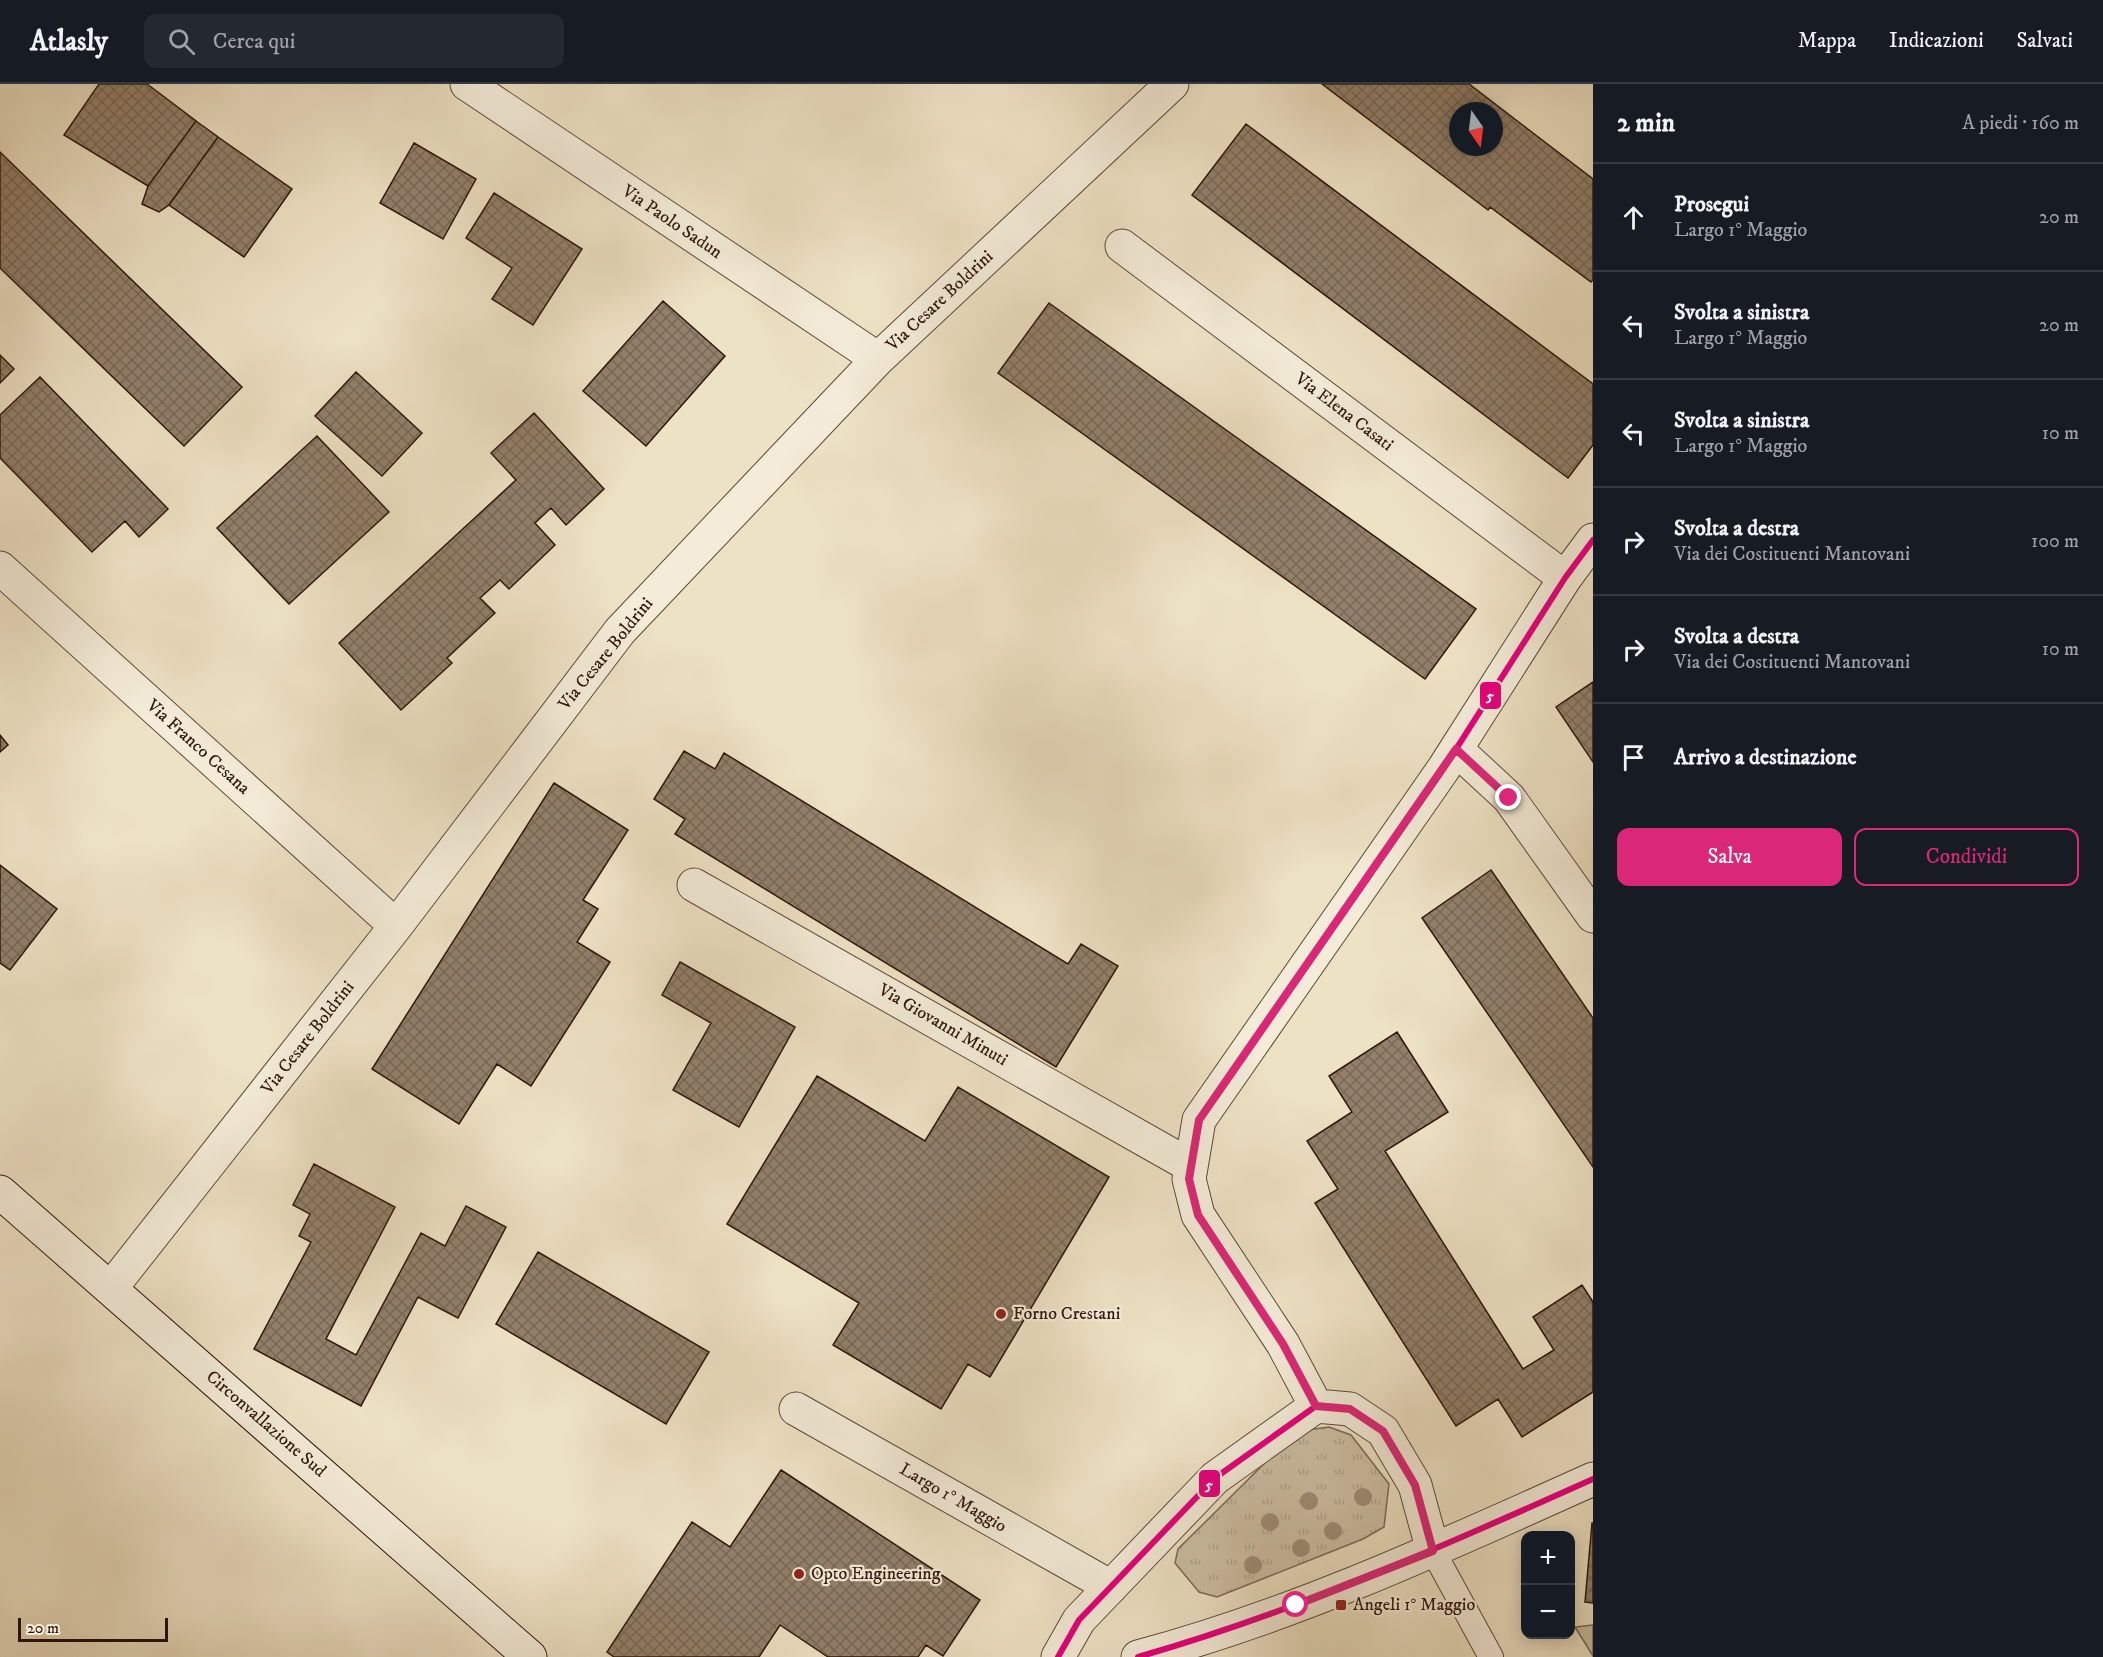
<!DOCTYPE html>
<html lang="it">
<head>
<meta charset="utf-8">
<style>
  body { margin:0; font-family:"IM FELL DW Pica",serif; background:#242831; color:#f1f3f6 }
  .controls { position:absolute; right:18px; bottom:18px; display:grid; overflow:hidden; border-radius:12px; box-shadow:0 3px 15px #0003 }
  .controls button { width:54px; height:54px; display:grid; place-items:center; padding:0; border:0; border-bottom:2px solid #363941; background:#171b24; color:#f1f3f6; font:30px sans-serif }
  .compass { position:absolute; left:1449px; top:18px; width:54px; height:54px; border-radius:50%; background:#171b24; box-shadow:0 3px 15px #0003; rotate:166deg }
  .scale { position:absolute; left:18px; bottom:15px; width:150px; box-sizing:border-box; padding-left:6px; border:3px solid #2e160b; border-top:0; font-size:16px; line-height:21px; white-space:nowrap; color:#2e160b; -webkit-text-stroke:4px #f4ecd9; paint-order:stroke }
  .stop { position:absolute; width:18px; height:18px; margin:-14px; border:4px solid #db2777; border-radius:50%; background:#fff }
  .stop.end { background:#db2777; border-color:#fff; box-shadow:0 2px 6px #0008 }
  .list { margin:0; padding:0; list-style:none }
  h2 { display:flex; justify-content:space-between; align-items:center; height:78px; margin:0; padding:0 24px; font-size:26px }
  h2 small { font-size:20px; font-weight:400; color:#9ea1a6 }
  .list li { display:grid; grid-template-columns:39px 1fr auto; gap:18px; align-items:center; box-sizing:border-box; height:108px; padding:0 24px; border-top:2px solid #363941 }
  .list b { display:block; font-size:22px; white-space:nowrap }
  .list p { margin:0; font-size:20px; white-space:nowrap; color:#9ea1a6 }
  .list em { font-size:20px; font-style:normal; color:#9ea1a6 }
  .actions { display:flex; gap:12px; padding:18px 24px }
  .actions a { flex:1; padding:14px 0; border:2px solid #db2777; border-radius:12px; text-align:center; font-size:21px; color:#db2777 }
  .actions .main { background:#db2777; color:#fff }
  .icon { flex:none; width:33px; height:33px; fill:none; stroke:currentColor; stroke-width:2; stroke-linecap:round; stroke-linejoin:round }
  .map { position:relative; flex:none; width:1593px; height:1573px; overflow:hidden }
  header { display:flex; align-items:center; gap:36px; box-sizing:border-box; height:84px; padding:0 30px; background:#171b24; border-bottom:2px solid #363941 }
  header strong { font-size:28px }
  nav { display:flex; gap:33px; margin-inline-start:auto; font-size:21px }
  .search { width:420px; height:54px; background:#242831; display:flex; align-items:center; gap:15px; box-sizing:border-box; padding:0 21px; border-radius:12px; color:#9ea1a6; font-size:22px }
  main { display:flex }
  aside { flex:1; background:#171b24 }
  .map>svg:first-child { display:block }
  .grass { fill:url(#grass-tufts); stroke:#7e6a58; stroke-width:1.5 }
  .park { fill:url(#park-crowns); stroke:#7e6a58; stroke-width:1.5 }
  .building { fill:url(#building-cross-hatch); stroke:#2e160b; stroke-width:1.5; fill-rule:evenodd }
  .lines { fill:none; stroke-linecap:round; stroke-linejoin:round }
  .lane-casing { stroke:#5e493a; stroke-width:26 }
  .street-casing { stroke:#5e493a; stroke-width:35 }
  .secondary-casing { stroke:#2e160b; stroke-width:35 }
  .lane { stroke:#f4ecd9; stroke-width:24 }
  .street { stroke:#f4ecd9; stroke-width:33 }
  .secondary { stroke:#f4ecd9; stroke-width:33 }
  .bus-1-casing { stroke:#f4ecd9; stroke-width:10 }
  .bus-1 { stroke:#e5007d; stroke-width:6 }
  .tree { fill:#9f8e78 }
  .route { stroke:#db2777; stroke-width:8 }
  .poi-dot { fill:#8f2418; stroke:#f4ecd9; stroke-width:2 }
  .labels { text-anchor:middle; dominant-baseline:central; stroke-width:4.5; stroke-linejoin:round; paint-order:stroke }
  .street-label { font-size:18px; fill:#2e160b; stroke:#f4ecd9 }
  .poi-label { font-size:18px; fill:#2e160b; stroke:#f4ecd9; text-anchor:start }
  .line-badge { stroke:#f4ecd9; stroke-width:2 }
  .badge-label { font-size:16px; text-anchor:middle; font-weight:bold; fill:#fff }
</style>
</head>
<body>
<header>
<strong>Atlasly</strong>
<div class="search"><svg class="icon" aria-label="search" viewBox="0 0 24 24"><circle cx="10" cy="10" r="6"/><path d="M15 15l6 6"/></svg>Cerca qui</div>
<nav><a>Mappa</a><a>Indicazioni</a><a>Salvati</a></nav>
</header>
<main>
<div class="map">
<svg width="1593" height="1573" viewBox="0 0 1593 1573">
  <defs>
    <pattern id="grass-tufts" width="24" height="20" patternUnits="userSpaceOnUse" patternTransform="scale(1.5)"><rect width="24" height="20" fill="#cdbfa5"/><path d="M3 7l-1-3M5 7V3M7 7l1-3M15 17l-1-3M17 17v-4M19 17l1-3" fill="none" stroke="#b0a38d"/></pattern>
    <pattern id="park-crowns" width="20" height="18" patternUnits="userSpaceOnUse" patternTransform="scale(1.5)"><rect width="20" height="18" fill="#cdbfa5"/><path d="M2 6a3 3 0 1 1 6 0M12 15a3 3 0 1 1 6 0" fill="none" stroke="#b0a38d"/></pattern>
    <pattern id="building-cross-hatch" width="8" height="8" patternUnits="userSpaceOnUse" patternTransform="scale(1.5)"><rect width="8" height="8" fill="#92806c"/><path d="M0 0l8 8M0 8l8-8" fill="none" stroke="#786857"/></pattern>
  </defs>
  <rect width="100%" height="100%" fill="#eee2c5"/>
  <filter id="stains"><feTurbulence type="fractalNoise" baseFrequency=".00333" numOctaves="4"/><feColorMatrix values="0 0 0 0 .2 0 0 0 0 .09 0 0 0 0 .02 0 0 0 .5 -.17"/></filter>
  <radialGradient id="worn" r=".72"><stop offset=".6" stop-color="#630" stop-opacity="0"/><stop offset="1" stop-color="#630" stop-opacity=".3"/></radialGradient>
  <path class="grass" d="M1329,1343L1351,1351L1389,1400L1384,1443L1363,1455L1217,1513L1199,1508L1175,1479L1178,1465L1282,1362L1307,1346Z"/>
  <path class="park" d="M1593,1541V1572L1575,1543Z"/>
  <path class="building" d="M99,0H147L196,37L148,102L64,51Z
    M1322,0H1469L1593,95V196L1591,198L1490,123L1488,126ZM1458,27H1494V63H1458Z
    M196,37L218,53L169,121L159,128L142,120L148,102Z
    M1246,40L1593,300V361L1568,394L1192,111Z
    M218,53L292,105L244,173L169,121Z
    M414,59L476,95L443,155L380,119Z
    M0,68L242,303L184,362L0,184Z
    M494,109L582,165L533,241L492,215L512,184L466,154Z
    M663,217L725,272L646,362L583,307Z
    M1049,219L1476,525L1425,595L998,289Z
    M0,271L14,285L0,299Z
    M356,288L422,349L382,392L315,332Z
    M40,293L168,425L139,453L125,437L92,468L0,374V331Z
    M534,329L604,405L566,441L551,424L535,439L555,461L509,505L500,496L480,514L495,529L447,574L452,579L401,626L339,559L516,396L491,369Z
    M317,352L389,428L289,520L217,444Z
    M1593,598V678L1556,623Z
    M0,651L8,661L0,668Z
    M684,667L715,685L724,669L1068,880L1081,860L1118,882L1056,983L675,750L685,735L654,715Z
    M554,699L628,746L583,816L598,825L577,858L610,878L531,1002L497,980L459,1040L372,985Z
    M0,781L57,825L10,886L0,879Z
    M1491,786L1593,934V1083L1422,834Z
    M680,878L795,943L739,1043L673,1006L711,939L662,911Z
    M1397,948L1448,1028L1385,1067L1523,1285L1554,1266L1533,1233L1582,1201L1593,1218V1308L1522,1353L1498,1315L1456,1342L1315,1119L1338,1105L1307,1057L1352,1028L1329,992Z
    M817,992L925,1057L958,1003L1109,1093L990,1293L968,1280L941,1325L833,1261L859,1219L727,1140Z
    M314,1080L395,1123L326,1255L356,1271L421,1149L445,1162L466,1122L506,1143L458,1234L418,1213L361,1322L254,1265L311,1158L299,1152L310,1130L293,1121Z
    M538,1168L709,1268L666,1340L496,1240Z
    M781,1386L980,1516L943,1572L926,1561L918,1573H828L780,1541L759,1573H614L607,1568L692,1438L730,1463Z
    M1592,1439H1593V1519L1585,1518Z"/>
  <g class="lines">
    <defs>
      <path id="lane" d="M1433,1467L1491,1573"/>
      <path id="street" d="M467,0L878,275
        M1122,162L1565,494
        M0,484L396,842
        M1456,665L1509,714L1593,832
        M694,801L1191,1082
        M111,1204L396,842L620,547L878,275L1172,0
        M1316,1322L1283,1260L1198,1131L1189,1095L1199,1036L1444,684L1565,494L1593,456
        M796,1325L1111,1503
        M1058,1573L1079,1536L1215,1394L1316,1322L1350,1325L1383,1347L1415,1401L1433,1467
        M1138,1573C1293,1532 1446,1461 1593,1395"/>
      <path id="secondary" d="M0,1108L530,1573"/>
    </defs>
    <use href="#lane" class="lane-casing"/>
    <use href="#street" class="street-casing"/>
    <use href="#secondary" class="secondary-casing"/>
    <use href="#lane" class="lane"/>
    <use href="#street" class="street"/>
    <use href="#secondary" class="secondary"/>
    <defs>
      <path id="bus-1" d="M1058,1573L1079,1536L1215,1394L1316,1322L1283,1260L1198,1131L1189,1095L1199,1036L1444,684L1565,494L1593,456
        M1138,1573C1295,1528 1444,1462 1593,1395"/>
    </defs>
    <use href="#bus-1" class="bus-1-casing"/>
    <use href="#bus-1" class="bus-1"/>
  </g>
  <g class="tree">
    <circle cx="1363" cy="1413" r="9"/>
    <circle cx="1309" cy="1417" r="9"/>
    <circle cx="1270" cy="1438" r="9"/>
    <circle cx="1333" cy="1447" r="9"/>
    <circle cx="1301" cy="1464" r="9"/>
    <circle cx="1253" cy="1481" r="9"/>
  </g>
  <g class="lines">
    <path class="route" d="M1296,1521L1433,1467L1415,1401L1383,1347L1350,1325L1316,1322L1283,1260L1198,1131L1189,1095L1199,1036L1456,665L1509,714"/>
  </g>
  <g class="poi-dot">
    <circle cx="1001" cy="1230" r="6"/>
    <circle cx="799" cy="1490" r="6"/>
    <rect x="1335" y="1515" width="12" height="12" rx="3"/>
  </g>
  <g class="labels">
    <g class="street-label">
      <text transform="translate(672 138) rotate(34)">Via Paolo Sadun</text>
      <text transform="translate(940 217) rotate(-43)">Via Cesare Boldrini</text>
      <text transform="translate(1344 328) rotate(37)">Via Elena Casati</text>
      <text transform="translate(606 570) rotate(-51)">Via Cesare Boldrini</text>
      <text transform="translate(198 663) rotate(42)">Via Franco Cesana</text>
      <text transform="translate(943 941) rotate(30)">Via Giovanni Minuti</text>
      <text transform="translate(308 954) rotate(-52)">Via Cesare Boldrini</text>
      <text transform="translate(266 1340) rotate(41)">Circonvallazione Sud</text>
      <text transform="translate(953 1414) rotate(30)">Largo 1° Maggio</text>
    </g>
    <g class="poi-label">
      <text x="1013" y="1230">Forno Crestani</text>
      <text x="811" y="1490">Opto Engineering</text>
      <text x="1353" y="1521">Angeli 1° Maggio</text>
    </g>
  </g>
  <g class="line-badge">
    <rect x="1479" y="597" width="23" height="29" rx="6" fill="#e5007d"/>
    <rect x="1198" y="1385" width="23" height="29" rx="6" fill="#e5007d"/>
  </g>
  <g class="badge-label">
    <text x="1490" y="617">5</text>
    <text x="1209" y="1406">5</text>
  </g>
  <rect width="100%" height="100%" filter="url(#stains)"/>
  <rect width="100%" height="100%" fill="url(#worn)"/>
</svg>
<div class="controls">
<button>+</button>
<button>−</button>
</div>
<svg class="compass" viewBox="-18 -18 36 36"><path d="M0-13l5 13h-10z" fill="#e53935"/><path d="M0 13l5-13h-10z" fill="#9ea1a6"/></svg>
<div class="scale">20 m</div>
<div class="stop" style="left:1296px;top:1521px"></div>
<div class="stop end" style="left:1509px;top:714px"></div>
</div>
<aside>
<h2>2 min<small>A piedi · 160 m</small></h2>
<ul class="list">
<li><svg class="icon" aria-label="ahead" viewBox="0 0 24 24"><path d="M12 20V5M6 11l6-6 6 6"/></svg><div><b>Prosegui</b><p>Largo 1° Maggio</p></div><em>20 m</em></li>
<li><svg class="icon" aria-label="left" viewBox="0 0 24 24"><path d="M17 20v-9H6M10 6l-5 5 5 5"/></svg><div><b>Svolta a sinistra</b><p>Largo 1° Maggio</p></div><em>20 m</em></li>
<li><svg class="icon" aria-label="left" viewBox="0 0 24 24"><path d="M17 20v-9H6M10 6l-5 5 5 5"/></svg><div><b>Svolta a sinistra</b><p>Largo 1° Maggio</p></div><em>10 m</em></li>
<li><svg class="icon" aria-label="right" viewBox="0 0 24 24"><path d="M7 20v-9h11M14 6l5 5-5 5"/></svg><div><b>Svolta a destra</b><p>Via dei Costituenti Mantovani</p></div><em>100 m</em></li>
<li><svg class="icon" aria-label="right" viewBox="0 0 24 24"><path d="M7 20v-9h11M14 6l5 5-5 5"/></svg><div><b>Svolta a destra</b><p>Via dei Costituenti Mantovani</p></div><em>10 m</em></li>
<li><svg class="icon" aria-label="arrive" viewBox="0 0 24 24"><path d="M6 21V4h12l-3 4 3 4H6"/></svg><div><b>Arrivo a destinazione</b></div></li>
</ul>
<div class="actions"><a class="main">Salva</a><a>Condividi</a></div>
</aside>
</main>
</body>
</html>
